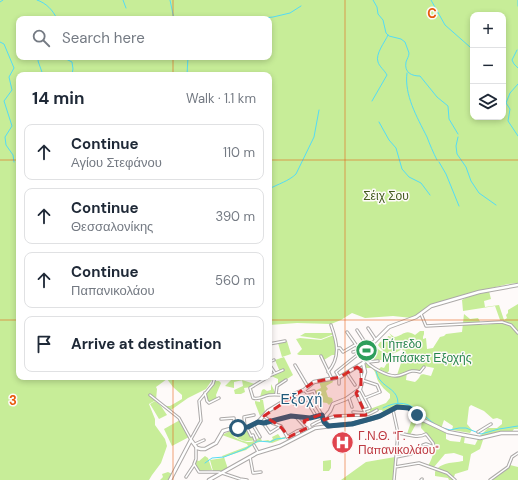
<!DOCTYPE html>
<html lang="en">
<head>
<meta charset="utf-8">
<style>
  body { margin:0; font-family:"DM Sans",sans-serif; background:#f2f2f3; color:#1f2937 }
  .controls { position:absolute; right:12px; top:12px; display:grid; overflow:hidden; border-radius:8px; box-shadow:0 2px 6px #0003 }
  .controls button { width:36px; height:36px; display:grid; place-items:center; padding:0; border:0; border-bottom:1px solid #e0e1e3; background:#fff; color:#1f2937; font:20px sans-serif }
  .stop { position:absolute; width:12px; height:12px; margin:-9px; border:3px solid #2b5c7a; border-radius:50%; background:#fff }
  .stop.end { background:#2b5c7a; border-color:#fff; box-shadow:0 1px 4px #0008 }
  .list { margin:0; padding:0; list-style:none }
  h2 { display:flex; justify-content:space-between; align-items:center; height:52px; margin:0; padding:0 16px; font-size:17px }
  h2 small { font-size:13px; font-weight:400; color:#747a83 }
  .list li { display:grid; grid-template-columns:26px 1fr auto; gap:12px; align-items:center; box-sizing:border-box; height:56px; margin:0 8px 8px; padding:0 8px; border:1px solid #e0e1e3; border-radius:8px }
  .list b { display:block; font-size:15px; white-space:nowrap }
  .list p { margin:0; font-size:13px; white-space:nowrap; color:#747a83 }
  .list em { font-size:13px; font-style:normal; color:#747a83 }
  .icon { flex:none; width:22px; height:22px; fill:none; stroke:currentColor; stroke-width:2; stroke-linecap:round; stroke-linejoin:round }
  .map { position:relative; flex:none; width:518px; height:480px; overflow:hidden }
  .search { position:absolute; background:#fff; box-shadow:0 2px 6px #0003; left:16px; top:16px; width:256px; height:44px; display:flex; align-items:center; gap:10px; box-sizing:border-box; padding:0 14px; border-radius:8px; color:#747a83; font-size:15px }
  .panel { position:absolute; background:#fff; box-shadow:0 2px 6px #0003; left:16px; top:72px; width:256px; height:308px; border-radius:8px }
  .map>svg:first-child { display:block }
  .green { fill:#c7ed98; fill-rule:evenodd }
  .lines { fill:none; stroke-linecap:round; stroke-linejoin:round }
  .stream { stroke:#54dbf5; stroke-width:1 }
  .street-casing { stroke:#aca9a8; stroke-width:3.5 }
  .secondary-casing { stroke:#aca9a8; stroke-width:4.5 }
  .street { stroke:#fff; stroke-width:1.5 }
  .secondary { stroke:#fff; stroke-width:2.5 }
  .route { stroke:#2b5c7a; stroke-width:5 }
  .marked { fill:#d62828; fill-opacity:0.2; stroke:#d62828; stroke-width:3; stroke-dasharray:8 5; stroke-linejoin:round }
  .grid { fill:none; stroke:#e8590c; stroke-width:1; stroke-opacity:0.55 }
  .labels { text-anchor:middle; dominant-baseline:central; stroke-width:3; stroke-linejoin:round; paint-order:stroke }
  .park-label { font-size:12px; fill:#435b1f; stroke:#fefaf9 }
  .leisure-label { font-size:12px; fill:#27864d; stroke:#fefaf9; text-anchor:start }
  .health-label { font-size:12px; fill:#be3a42; stroke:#fefaf9; text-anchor:start }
  .quarter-label { font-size:14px; letter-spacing:1px; fill:#1f597a; stroke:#fefaf9 }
  .grid-label { font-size:13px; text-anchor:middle; font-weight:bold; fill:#e8590c; stroke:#fefaf9; stroke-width:3; stroke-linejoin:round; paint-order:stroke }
</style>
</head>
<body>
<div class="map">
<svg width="518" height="480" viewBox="0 0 518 480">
  <rect width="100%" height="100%" fill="#fefaf9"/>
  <path class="green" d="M0,0H518V283L508,284L475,292L428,306L419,314L412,318L393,316L365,318L352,313L341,320L331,324L297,323L269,325V75H19V377H214L206,389L188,398L171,410L162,405L167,406H170L182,399V395L173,387L167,379L156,387L157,389L156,400L149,404L155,419V425L165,439L167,446L161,463L152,475L149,480H0ZM473,15H503V117H473ZM19,19H269V57H19Z
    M489,291L491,299L484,301L485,307L499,305L504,320L507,318L506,315L508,313V310L518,304V429H514L512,432L479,437L488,428H497L502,424V420L497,418L493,419L484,411L471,405L469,407L467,424L472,430L470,433L452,430L453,426L444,420L441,429C434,424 426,420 419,415C417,413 415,410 413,408C403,402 392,407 383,412L382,410H379L366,415V413L370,411V409L386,403L390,398V394C385,390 381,386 378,381C376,376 376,372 372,368H366L365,364L366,363C374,369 387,377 397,375L404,354L402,349C392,356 386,356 378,345L380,342L387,340L388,336L392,337L389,333L394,337C403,336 405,328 415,335L420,331H424V334L423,337V339L426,338L427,349L433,348L440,337L444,336L446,334L462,332L464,314L470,319L478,318L482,325L503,323V320H500L495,306L463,311L462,300L467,297ZM424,366L434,368L431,376C416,372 424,375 415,382L406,380L407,372L412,370H420Z
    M305,333H334V334L321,339L300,336Z
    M334,335L337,355H332L324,360L321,355H299L297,354L302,349L296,339L300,338L321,340Z
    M287,341L291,354L282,357L278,343Z
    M374,347C378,348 382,353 389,355V371L387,373L379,369L381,367L384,368L387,363L381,360H374L373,358Z
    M284,357L293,375L278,385V379L271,376L280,372L275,360Z
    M234,377H243V380L234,382V388L225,386Z
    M242,380L255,384L251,387L244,388L245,392L241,394H235L234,390L243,386Z
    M332,380L333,382L326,386L328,389L326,391L328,397L332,398L333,401L329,405L327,403L320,402L318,396H316L315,391L321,388L319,381Z
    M215,381H219L221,383L216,395L217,399L209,402L207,401L206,393Z
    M271,384L276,394H269L260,397L262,390L264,389L267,391L271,390Z
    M260,399L263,400L265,412L260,416L255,403V401L260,402Z
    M155,401L161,406L167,415L159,419L150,404Z
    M414,413L417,416L416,424L410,435L407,434Z
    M180,420L189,437L172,446L164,429Z
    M422,420L446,433V439L450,441L460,442L462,435L465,436L464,443L475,445L478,439L483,440L480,449L471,454L468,470L455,474L453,480H449L448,478L435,476V472C440,462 453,463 463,461V456L454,453L445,454L434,467L428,466C438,448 434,442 421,428Z
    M247,429L250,437L253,436L255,440C247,443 234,440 233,430Z
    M232,430L234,437C240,440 248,444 254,441V443L256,440L260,437L262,441L268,440L270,441L273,439L272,437L278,434L281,438L287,436L288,437L272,443L263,441L256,443L246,450L224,457L228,469L222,472L213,471L210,460L223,458L222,456L248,446L247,444L222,435Z
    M205,456L208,458L212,470L199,471L195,462L196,460L199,461Z
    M395,457L393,480H341L366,462Z
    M331,460V468L329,471H323V461Z
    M510,465L518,467V480H491Z
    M168,472L172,474L169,480H160L163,477L162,474Z"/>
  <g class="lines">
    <path class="stream" d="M37,0C46,3 53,10 57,19
      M123,0L126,8
      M170,0L174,19
      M373,0L377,7L378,14L383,20L386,33L389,36L401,39L405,42L409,53C409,56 407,59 406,62C404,73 412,76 420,76L437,97L448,106L449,119L458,134
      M431,0L445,25L470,47
      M518,0V6
      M0,2L3,0
      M256,19L273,17L290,13L301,6
      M0,42L4,44L14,68L9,77L12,90L4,101L12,126L5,137L6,145L13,155L14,162
      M517,50L512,60L514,64L518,68
      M39,57L38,61L43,75
      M62,57L72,62L73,69L72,74L73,75
      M407,73C404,95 417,117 427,137C430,145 433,152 437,160
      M187,75L188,57
      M518,84L510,93L506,103L510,109L508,121L518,136
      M372,101L387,75C385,71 379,66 378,62C375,54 385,42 388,35
      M379,122L389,140L396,148L402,169L409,177L421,183L430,195
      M458,137L456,146L457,154L466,167L471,181L479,193L496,205
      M439,162L446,174L459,206
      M269,189C278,184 289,181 296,174L314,137L319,110
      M376,371C377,374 378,378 380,380C387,389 398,390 398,403
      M383,408C410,394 418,414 438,426
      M443,428L450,430L459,428H466L481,434L499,429L518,426
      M205,463L212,458L224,457L245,449L258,441L270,442L276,439L285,438"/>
    <defs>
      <path id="street" d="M421,314L426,326L502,322L511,325L518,333
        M368,328L376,340
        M357,330L368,347
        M269,344L285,341
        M337,348H340L343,352L355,345
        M353,352L357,351L358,354
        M321,356L332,379
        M366,361C370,367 387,376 395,376C405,376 409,368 420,372L424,367
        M269,362L274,360
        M368,362L378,361
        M269,364L275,373
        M295,365L308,387
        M357,367L361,370L362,380L377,385L380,392L365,398
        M328,372C341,357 337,342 331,325
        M347,373L355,385
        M269,376L283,370
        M268,377L250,388L253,398C259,400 263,396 269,395C276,394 283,395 290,396L294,404L316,397L314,391L307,393L304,390
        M339,377L336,372L361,352L347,332
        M339,378V384
        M360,389L370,408L364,410
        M205,393L207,401L209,403L219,398
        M356,393L366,415
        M276,394L277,386L286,380
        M150,395L179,418L191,440
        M349,398L352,407
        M310,406L316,416
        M311,408L316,405L322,415
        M393,410L398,433L394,480
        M353,412L365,413
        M264,416L272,423L281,426L288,438
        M296,417L307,429
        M221,419L234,418V429
        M258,422L263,423L291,416L310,418L322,415L324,416L323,417
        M263,423L270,433L281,426
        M253,425L260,437
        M312,425C330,414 345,416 365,415C369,415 373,412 377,410
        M245,428L244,417L254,415
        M247,428L251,436L253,435L255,440
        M478,432L491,424
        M398,433C406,434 418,439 426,434L433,443L434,447
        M287,437L297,431L307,428
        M191,439L201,421L199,401L213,384L215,377
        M195,444L204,440
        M254,445L258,452
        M423,445L426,444L434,447
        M196,448V459L194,464L199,472H219L240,479L247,480
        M250,457L253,473L261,472
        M396,457L411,454L412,449
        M395,467L419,463L447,473L455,480
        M186,477L194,465
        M421,480L422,479
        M490,480L508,467L512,457L518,453"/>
      <path id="secondary" d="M328,425L323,419L330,411L333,404L346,399L360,389L365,372L363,363L365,361L361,352L374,342L389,327L416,317L431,306L479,292L518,285
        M170,480L191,440L197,448L201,449H205L216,443L223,431L230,429L247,428L253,425L258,422L268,411L286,400L291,395L304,390L314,382L340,377L363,363
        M209,480L257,453L280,446L315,428L355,423L367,420L378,417L397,407L409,408L421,419L448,432L480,438L501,433H518"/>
    </defs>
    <use href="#street" class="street-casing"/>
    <use href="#secondary" class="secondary-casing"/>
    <use href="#street" class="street"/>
    <use href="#secondary" class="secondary"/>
  </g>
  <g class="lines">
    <path class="route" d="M238,428L248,427L258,422L264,423L291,416L310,418L322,415L324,422L328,426L352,424L370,419L380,416L397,407L409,408L417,415"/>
  </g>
  <path class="marked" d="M357,367L361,370V386L356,393L366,415L334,416L324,420L322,414L304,421L307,428L289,437L280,426L264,416L314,382L340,377Z"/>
  <path class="grid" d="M173,0V19M345,0V480M173,57V75M0,160H19M269,160H518M0,320H19M269,320H518M173,377V480"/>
  <defs>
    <symbol id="stadium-disc" viewBox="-11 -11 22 22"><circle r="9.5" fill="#2e9e5b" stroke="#fefaf9"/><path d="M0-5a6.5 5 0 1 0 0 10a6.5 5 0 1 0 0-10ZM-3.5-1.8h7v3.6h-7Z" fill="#fff"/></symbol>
    <symbol id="hospital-disc" viewBox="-11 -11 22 22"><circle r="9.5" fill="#e0444e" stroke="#fefaf9"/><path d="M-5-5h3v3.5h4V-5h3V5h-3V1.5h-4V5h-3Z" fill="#fff"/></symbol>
  </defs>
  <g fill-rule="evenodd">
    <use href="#stadium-disc" x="354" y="338" width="25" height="25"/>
    <use href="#hospital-disc" x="330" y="430" width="25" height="25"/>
  </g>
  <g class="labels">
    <g class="park-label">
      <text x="386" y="196">Σέιχ Σου</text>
    </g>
    <g class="leisure-label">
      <text x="382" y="344">Γήπεδο<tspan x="382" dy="14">Μπάσκετ Εξοχής</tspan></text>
    </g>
    <g class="health-label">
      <text x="358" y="436">Γ.Ν.Θ. "Γ.<tspan x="358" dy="14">Παπανικολάου"</tspan></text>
    </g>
    <g class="quarter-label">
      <text x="302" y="399">Εξοχή</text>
    </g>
  </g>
  <g class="grid-label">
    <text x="432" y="18">C</text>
    <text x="13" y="405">3</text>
  </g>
</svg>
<div class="controls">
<button>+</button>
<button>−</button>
<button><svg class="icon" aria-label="layers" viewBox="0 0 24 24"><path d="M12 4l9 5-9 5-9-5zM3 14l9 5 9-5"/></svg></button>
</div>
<div class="stop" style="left:238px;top:428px"></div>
<div class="stop end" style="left:417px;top:415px"></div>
<div class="search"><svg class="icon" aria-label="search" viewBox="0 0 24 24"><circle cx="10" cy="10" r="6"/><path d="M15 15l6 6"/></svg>Search here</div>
<section class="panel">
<h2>14 min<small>Walk · 1.1 km</small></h2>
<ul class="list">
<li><svg class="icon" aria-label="ahead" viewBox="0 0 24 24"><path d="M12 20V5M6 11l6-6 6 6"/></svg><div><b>Continue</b><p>Αγίου Στεφάνου</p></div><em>110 m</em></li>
<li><svg class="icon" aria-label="ahead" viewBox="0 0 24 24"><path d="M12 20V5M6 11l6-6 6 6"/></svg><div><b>Continue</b><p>Θεσσαλονίκης</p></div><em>390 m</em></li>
<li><svg class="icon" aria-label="ahead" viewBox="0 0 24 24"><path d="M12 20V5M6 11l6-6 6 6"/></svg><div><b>Continue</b><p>Παπανικολάου</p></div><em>560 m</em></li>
<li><svg class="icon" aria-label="arrive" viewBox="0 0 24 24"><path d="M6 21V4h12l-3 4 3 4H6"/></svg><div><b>Arrive at destination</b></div></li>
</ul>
</section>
</div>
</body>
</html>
